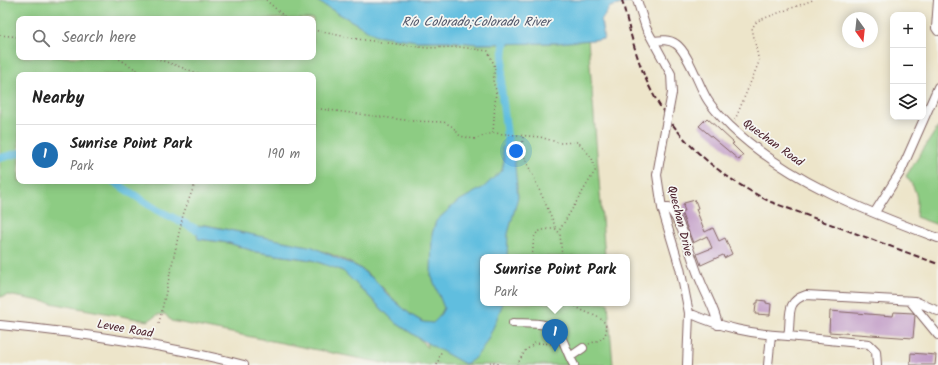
<!DOCTYPE html>
<html lang="en">
<head>
<meta charset="utf-8">
<style>
  body { margin:0; font-family:Kalam,sans-serif; background:#f6f6f6; color:#222 }
  .controls { position:absolute; right:12px; top:12px; display:grid; overflow:hidden; border-radius:8px; box-shadow:0 2px 10px #0003 }
  .controls button { width:36px; height:36px; display:grid; place-items:center; padding:0; border:0; border-bottom:1px solid #e0e0e0; background:#fff; color:#222; font:20px sans-serif }
  .compass { position:absolute; left:842px; top:12px; width:36px; height:36px; border-radius:50%; background:#fff; box-shadow:0 2px 10px #0003; rotate:165deg }
  .you { position:absolute; left:516px; top:151px; width:14px; height:14px; margin:-10px; border:3px solid #fff; border-radius:50%; background:#1a73e8; box-shadow:0 0 0 6px #1a73e833 }
  .badge { display:grid; place-items:center; width:26px; height:26px; border-radius:50%; background:#1f6fb2; color:#fff; font-size:13px; font-weight:700 }
  .pin { position:absolute; translate:-50% -33px; filter:drop-shadow(0 1px 2px #0008) }
  .pin::after { content:''; position:absolute; top:21px; width:14px; height:12px; background:inherit; clip-path:polygon(0 0,100% 0,50% 100%) }
  .popup { position:absolute; left:480px; top:254px; width:150px; height:52px; box-sizing:border-box; display:grid; place-content:center; border-radius:8px; background:#fff; filter:drop-shadow(0 1px 3px #0005); font-size:13px; white-space:nowrap; color:#767676 }
  .popup b { font-size:15px; color:#222 }
  .popup::after { content:''; position:absolute; left:50%; top:100%; margin-left:-8px; border:8px solid transparent; border-top-color:#fff }
  .list { margin:0; padding:0; list-style:none }
  h2 { display:flex; justify-content:space-between; align-items:center; height:52px; margin:0; padding:0 16px; font-size:17px }
  h2 small { font-size:13px; font-weight:400; color:#767676 }
  .list li { display:grid; grid-template-columns:26px 1fr auto; gap:12px; align-items:center; box-sizing:border-box; height:60px; padding:0 16px; border-top:1px solid #e0e0e0 }
  .list b { display:block; font-size:15px; white-space:nowrap }
  .list p { margin:0; font-size:13px; white-space:nowrap; color:#767676 }
  .list em { font-size:13px; font-style:normal; color:#767676 }
  .icon { flex:none; width:22px; height:22px; fill:none; stroke:currentColor; stroke-width:2; stroke-linecap:round; stroke-linejoin:round }
  .map { position:relative; flex:none; width:938px; height:365px; overflow:hidden }
  .search { position:absolute; background:#fff; box-shadow:0 2px 10px #0003; left:16px; top:16px; width:300px; height:44px; display:flex; align-items:center; gap:10px; box-sizing:border-box; padding:0 14px; border-radius:8px; color:#767676; font-size:15px }
  .panel { position:absolute; background:#fff; box-shadow:0 2px 10px #0003; left:16px; top:72px; width:300px; height:112px; border-radius:8px }
  .map>svg:first-child { display:block }
  .green { fill:#8dcc83; stroke:#6c7657; fill-rule:evenodd }
  .water { fill:#61bedf; stroke:#566e85 }
  .lines { fill:none; stroke-linecap:round; stroke-linejoin:round }
  .canal { stroke:#61bedf; stroke-width:8 }
  .building { fill:#c099c5 }
  .minor-casing { stroke:#836463; stroke-width:10 }
  .path { stroke:#836463; stroke-width:1.5; stroke-dasharray:1 3; stroke-linecap:butt }
  .minor { stroke:#fff; stroke-width:8 }
  .rail { stroke:#4a1f2b; stroke-width:2; stroke-dasharray:6 3; stroke-linecap:butt }
  .minor-bridge-casing { stroke:#836463; stroke-width:10; stroke-linecap:butt }
  .minor-bridge { stroke:#fff; stroke-width:8 }
  .labels { text-anchor:middle; dominant-baseline:central; stroke-width:3.5; stroke-linejoin:round; paint-order:stroke }
  .street-label { font-size:12px; fill:#4a1f2b; stroke:#f6f6f2 }
  .water-label { font-size:13px; font-style:italic; fill:#52576a; stroke:#f6f6f2 }
</style>
</head>
<body>
<div class="map">
<svg width="938" height="365" viewBox="0 0 938 365">
  <rect width="100%" height="100%" fill="#f6f6f2"/>
  <filter id="ink" filterUnits="userSpaceOnUse"><feTurbulence type="fractalNoise" baseFrequency=".025" numOctaves="2"/><feDisplacementMap in="SourceGraphic" scale="8" xChannelSelector="R" yChannelSelector="G"/><feConvolveMatrix kernelMatrix="1 2 1 2 8 2 1 2 1" color-interpolation-filters="sRGB"/></filter>
  <filter id="wash" filterUnits="userSpaceOnUse"><feTurbulence type="fractalNoise" baseFrequency=".012" numOctaves="4" result="noise"/><feDisplacementMap in="SourceGraphic" scale="16" xChannelSelector="R" yChannelSelector="G"/><feGaussianBlur stdDeviation="0.9" result="paint"/><feColorMatrix in="noise" values="0 0 0 0 0 0 0 0 0 0 0 0 0 0 0 0 0 1.4 0 .05"/><feComposite in="paint" operator="in"/></filter>
  <g filter="url(#wash)">
    <rect width="100%" height="100%" fill="#ede5ca"/>
    <path class="green" d="M0,0H317L417,41H448L478,44L556,43L588,39L605,257H483V303H608L613,365H419V363L415,365H393L171,321L165,314L157,315L148,321L8,295L0,297ZM19,19H313V57H19ZM19,75H313V181H19ZM205,225C223,228 241,233 259,237C295,244 325,248 358,267C383,282 395,308 423,322L427,348L420,339L396,323L343,271L312,260L256,252L229,243L198,239V226Z
      M938,127V225L916,217C918,199 918,191 906,176Z"/>
    <path class="water" d="M315,0H637L610,7L601,21L604,39L556,43L478,44L448,41H417L376,35Z
      M508,142L513,145L518,197L508,234L507,257H483V303H503C496,320 484,358 465,364L420,339L396,323L343,271L312,260L256,252L229,243L198,239L196,231L198,226L205,225L313,247L339,259L358,267L375,280L388,295L411,315L423,322L433,323L439,317L444,308L431,275L432,234L436,221L457,202L484,187L502,170L504,161L502,148Z"/>
    <g class="lines">
      <path class="canal" d="M505,32L501,87L509,152
        M0,158L19,153
        M113,181L157,210L206,234"/>
    </g>
    <g id="blocks">
      <path class="building" d="M707,118L734,143L732,144L743,155L739,160L699,126Z
        M695,200L698,208L696,209L705,232L713,228L719,241L725,238L732,254L724,258L723,255L701,265L697,254L712,248L707,236L693,243L681,212L685,211L683,206L684,203Z
        M758,300L766,301V303L771,304L770,315L755,314L756,303H758Z
        M830,311L893,316L894,312L913,313L915,315L913,338L829,332Z
        M911,353L936,355L935,365H910Z"/>
    </g>
  </g>
  <g filter="url(#ink)">
    <use href="#blocks" fill-opacity="0" stroke="#836463" stroke-width="1"/>
    <g class="lines">
      <defs>
        <path id="minor" d="M637,0L646,28L671,74L672,93
          M938,0L936,28L938,31
          M653,41C661,40 669,39 676,44C688,52 699,86 707,99C713,109 722,118 731,127C788,181 865,211 938,238
          M665,130L657,175L662,208L680,268L689,313L687,365
          M662,208H669C686,229 690,257 701,282C707,297 715,309 718,325
          M875,212L901,171L938,87
          M910,301L938,335
          M689,313C723,328 751,334 788,336C792,317 784,302 806,295L915,301L938,311
          M513,323C530,324 554,320 562,339C566,347 569,357 574,365
          M0,325C82,333 164,344 244,365
          M788,336L869,344L876,351L877,365
          M570,357L583,348
          M768,365L771,335"/>
      </defs>
      <use href="#minor" class="minor-casing"/>
      <path class="path" d="M266,0L287,19
        M313,30L357,39L427,48L460,47L488,51L495,67L493,82L496,90L493,133
        M0,35L19,37
        M116,57L145,75
        M152,57L203,75
        M313,108L412,121L444,122L453,127L460,136L474,139L493,133L540,137L560,143L578,142L592,158L595,171L559,231
        M735,120L759,62L752,28L757,21L813,0
        M523,137C521,156 528,164 535,180C542,197 550,212 556,229
        M532,257C535,237 529,229 556,229L560,234L562,257
        M573,303C580,315 610,314 606,332C604,340 596,341 589,344
        M159,323L183,215L196,181
        M437,365L441,352
        M487,365L492,361L499,365
        M517,365L525,351L535,343L556,344"/>
      <use href="#minor" class="minor"/>
      <path class="rail" d="M622,0C629,28 636,58 648,84C674,139 718,176 771,202L938,264"/>
      <defs>
        <path id="minor-bridge" d="M665,130L672,93"/>
      </defs>
      <use href="#minor-bridge" class="minor-bridge-casing"/>
      <use href="#minor-bridge" class="minor-bridge"/>
    </g>
  </g>
  <g class="labels">
    <g class="street-label">
      <text transform="translate(773 143) rotate(36)">Quechan Road</text>
      <text transform="translate(680 221) rotate(76)">Quechan Drive</text>
      <text transform="translate(125 329) rotate(10)">Levee Road</text>
    </g>
    <g class="water-label">
      <text x="476" y="22">Río Colorado;Colorado River</text>
    </g>
  </g>
</svg>
<div class="controls">
<button>+</button>
<button>−</button>
<button><svg class="icon" aria-label="layers" viewBox="0 0 24 24"><path d="M12 4l9 5-9 5-9-5zM3 14l9 5 9-5"/></svg></button>
</div>
<svg class="compass" viewBox="-18 -18 36 36"><path d="M0-13l5 13h-10z" fill="#e53935"/><path d="M0 13l5-13h-10z" fill="#767676"/></svg>
<div class="you"></div>
<div class="pin badge" style="left:555px;top:352px">1</div>
<div class="popup"><b>Sunrise Point Park</b>Park</div>
<div class="search"><svg class="icon" aria-label="search" viewBox="0 0 24 24"><circle cx="10" cy="10" r="6"/><path d="M15 15l6 6"/></svg>Search here</div>
<section class="panel">
<h2>Nearby<small></small></h2>
<ul class="list">
<li><span class="badge">1</span><div><b>Sunrise Point Park</b><p>Park</p></div><em>190 m</em></li>
</ul>
</section>
</div>
</body>
</html>
